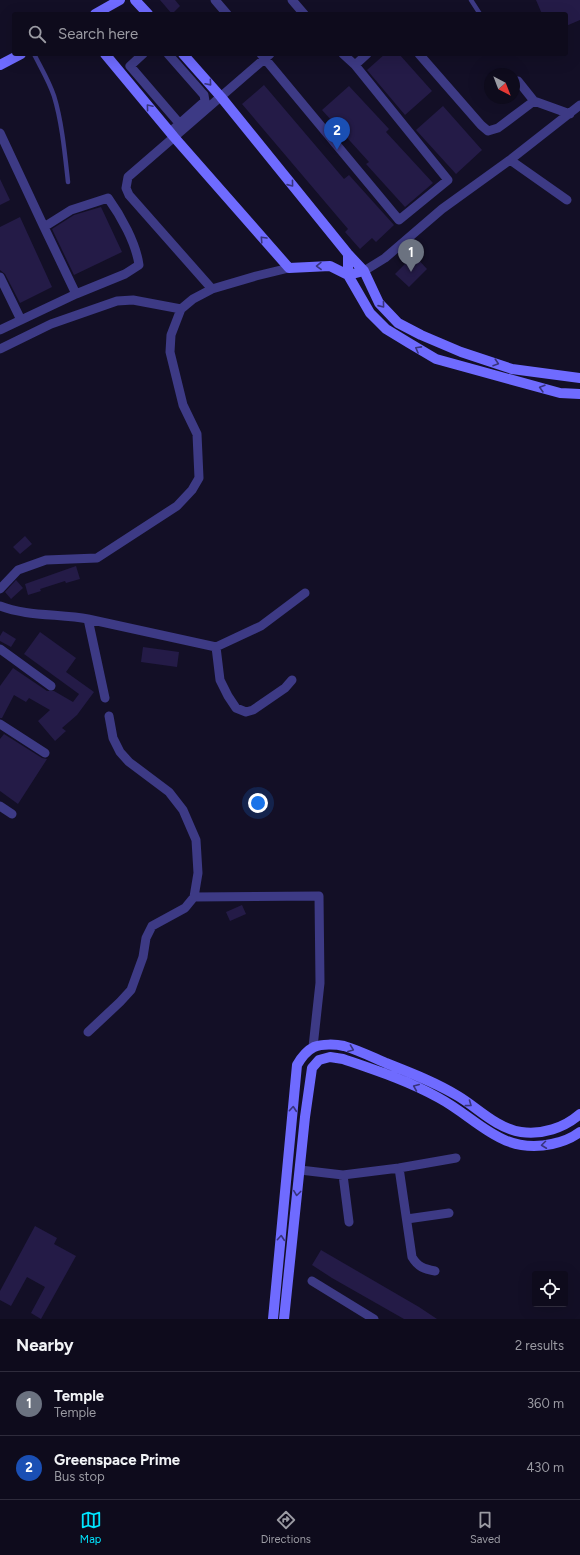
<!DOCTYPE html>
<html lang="en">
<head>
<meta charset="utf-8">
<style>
  body { margin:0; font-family:Figtree,sans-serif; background:#1c1929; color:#f1f3f6 }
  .controls { position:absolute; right:12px; bottom:12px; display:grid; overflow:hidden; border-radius:4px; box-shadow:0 4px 16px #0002 }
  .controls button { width:36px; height:36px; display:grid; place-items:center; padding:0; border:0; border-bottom:1px solid #2e2b3b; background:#0e0b1c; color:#f1f3f6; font:20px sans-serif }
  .compass { position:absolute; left:484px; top:68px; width:36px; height:36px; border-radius:50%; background:#0e0b1c; box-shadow:0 4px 16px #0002; rotate:138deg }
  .you { position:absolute; left:258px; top:803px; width:14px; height:14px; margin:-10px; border:3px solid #fff; border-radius:50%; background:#1a73e8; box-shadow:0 0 0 6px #1a73e833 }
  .badge { display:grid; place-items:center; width:26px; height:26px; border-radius:50%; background:#00e5ff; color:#fff; font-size:13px; font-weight:700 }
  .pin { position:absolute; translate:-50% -33px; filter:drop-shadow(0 1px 2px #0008) }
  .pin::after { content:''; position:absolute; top:21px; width:14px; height:12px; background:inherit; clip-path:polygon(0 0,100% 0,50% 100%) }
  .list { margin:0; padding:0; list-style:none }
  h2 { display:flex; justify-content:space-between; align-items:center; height:52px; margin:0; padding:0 16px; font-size:17px }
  h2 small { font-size:13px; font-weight:400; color:#9b9ba3 }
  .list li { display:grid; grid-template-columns:26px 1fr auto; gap:12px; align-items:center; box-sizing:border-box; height:64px; padding:0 16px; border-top:1px solid #2e2b3b }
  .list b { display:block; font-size:15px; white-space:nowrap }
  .list p { margin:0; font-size:13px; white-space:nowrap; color:#9b9ba3 }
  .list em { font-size:13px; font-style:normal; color:#9b9ba3 }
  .icon { flex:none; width:22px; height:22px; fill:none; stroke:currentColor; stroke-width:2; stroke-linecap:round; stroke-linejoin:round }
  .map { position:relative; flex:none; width:580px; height:1319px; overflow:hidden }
  .search { position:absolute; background:#0e0b1c; box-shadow:0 4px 16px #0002; left:12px; right:12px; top:12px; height:44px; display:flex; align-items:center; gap:10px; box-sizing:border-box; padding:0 14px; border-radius:4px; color:#9b9ba3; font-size:15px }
  .sheet { height:180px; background:#0e0b1c }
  nav { display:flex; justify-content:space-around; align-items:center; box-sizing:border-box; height:56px; border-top:1px solid #2e2b3b; background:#0e0b1c; font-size:11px; color:#9b9ba3 }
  nav a { display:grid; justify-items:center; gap:2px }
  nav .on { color:#00e5ff }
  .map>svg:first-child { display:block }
  .building { fill:#241b47 }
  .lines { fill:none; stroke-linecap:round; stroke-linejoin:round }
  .lane { stroke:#3d3a85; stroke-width:4.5 }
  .street { stroke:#3d3a85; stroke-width:9 }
  .secondary { stroke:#6f6bff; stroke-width:10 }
  .oneway { stroke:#38347d }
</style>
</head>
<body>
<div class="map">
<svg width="580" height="1319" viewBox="0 0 580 1319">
  <rect width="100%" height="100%" fill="#130f26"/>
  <path class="building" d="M160,0H175L180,6L172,14Z
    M536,0H580V20L566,26V14H542Z
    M385,54H399L432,91L405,115L367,70Z
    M264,85L344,179L349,175L394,225L376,242L372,238L360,249L345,232L348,229L242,104Z
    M349,86L389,129L386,132L433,183L405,207L366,164L369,162L322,110Z
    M443,106L482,150L456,174L416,130Z
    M0,179L10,200L0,205Z
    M101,207L122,252L74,275L52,229L74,215Z
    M20,217L52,287L20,303L5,274L0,270V227Z
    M414,255L427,269L409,287L395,274Z
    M25,536L32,544L20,554L13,547Z
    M76,566L80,579L66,583L65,581L40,589L41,591L28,595L25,584Z
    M16,580L23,588L11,599L5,592Z
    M3,631L16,639L11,647L0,641V636Z
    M40,632L76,658L66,672L94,692L77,715L62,728L66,731L55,741L38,721L50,710L29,698L26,702L14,695L2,718H0V686L13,668L47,691H54L73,702L79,694L24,654Z
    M143,647L179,652L177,667L141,662Z
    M4,734L42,758L47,759L18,804L0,791V739Z
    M242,905L246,914L230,921L226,912Z
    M35,1226L57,1238L54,1244L76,1256L41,1319L31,1313L45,1287L27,1277L11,1306L0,1300V1291Z
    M321,1250L419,1307L437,1319H404L332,1278L312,1265Z"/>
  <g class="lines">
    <path class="lane" d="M471,0L480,14
      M34,54C41,68 49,81 54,96C62,122 65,155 68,182"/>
    <path class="street" d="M215,0L227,14
      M292,0L304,14
      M143,54L130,66L179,123
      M168,54L204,95L205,101L170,132
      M261,54L399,220L448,180L355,65
      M343,54L355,65L367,54
      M419,54L481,125L488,131L498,128L534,101
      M518,81L534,101L570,114
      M0,133L44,227
      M510,160L580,105
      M364,271L385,258L442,209L510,160L567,200
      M0,277L21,320
      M212,289L129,195L126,188L128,177L270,54
      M0,330L76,294L125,274L139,265C136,243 121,216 108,198L71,210L44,227L76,294
      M0,349L51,324L117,301L133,300L181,309
      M0,589L18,570L46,560L97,558L177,506L192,490L199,478L197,434L183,405L170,352L171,335L181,309L193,299L212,289L256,276L289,268
      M0,606C24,616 61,614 88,619L105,698
      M88,619L216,647L261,626L305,593
      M216,647L220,680L228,696L236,708L246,712L253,710L285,688L292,680
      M0,649L51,686
      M109,716L113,738L120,752L129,762L169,792L183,810L196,840L198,873L194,897L319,896L320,983L313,1047
      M0,724L45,753
      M0,806L12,814
      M88,1032L120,1002L131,990L143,957L146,938L152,926L185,908L194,897
      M399,1168L412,1257C418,1267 424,1269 435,1271
      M300,1170L343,1175L399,1168L456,1158
      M343,1175L349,1222
      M407,1219L449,1213
      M312,1281L374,1319"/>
    <path class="secondary" d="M135,0L148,14
      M95,14L120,0
      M105,54L174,137L289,268L330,266L348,275L364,271
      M183,54L221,97L348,254L364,271L379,303L398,323L421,335L461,352L512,369L580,378
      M0,65L21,54
      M348,254V275L370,313L386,329L409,343L436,359L476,370L560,393L580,394
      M273,1319L297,1065C301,1058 306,1051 314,1047C322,1044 335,1044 344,1046C358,1050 372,1057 386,1063C411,1073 435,1082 458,1096C478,1108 496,1128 521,1132C542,1135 564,1128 580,1114
      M284,1319L305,1117L312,1068L319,1060L330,1057L343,1059C375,1070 409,1081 439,1098C478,1119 501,1155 552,1144C562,1142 572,1138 580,1132"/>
  </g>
  <defs><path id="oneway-chevron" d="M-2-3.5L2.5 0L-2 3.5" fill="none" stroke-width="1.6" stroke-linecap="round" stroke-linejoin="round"/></defs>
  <g class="oneway">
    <use href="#oneway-chevron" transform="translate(209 83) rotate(49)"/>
    <use href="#oneway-chevron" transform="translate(149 107) rotate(-130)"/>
    <use href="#oneway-chevron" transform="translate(291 184) rotate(51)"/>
    <use href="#oneway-chevron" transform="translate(263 239) rotate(-133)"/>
    <use href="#oneway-chevron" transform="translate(319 266) rotate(179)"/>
    <use href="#oneway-chevron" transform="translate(382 305) rotate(51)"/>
    <use href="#oneway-chevron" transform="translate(418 349) rotate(-151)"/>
    <use href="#oneway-chevron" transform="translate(496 363) rotate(18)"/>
    <use href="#oneway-chevron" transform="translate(542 388) rotate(-164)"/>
    <use href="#oneway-chevron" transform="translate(351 1049) rotate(21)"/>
    <use href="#oneway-chevron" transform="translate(416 1087) rotate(-157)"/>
    <use href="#oneway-chevron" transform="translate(469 1104) rotate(36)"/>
    <use href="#oneway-chevron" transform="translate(293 1109) rotate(-85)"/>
    <use href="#oneway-chevron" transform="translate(544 1145) rotate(173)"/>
    <use href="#oneway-chevron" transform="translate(297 1193) rotate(97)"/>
    <use href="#oneway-chevron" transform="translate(281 1238) rotate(-85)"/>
  </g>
</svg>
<div class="controls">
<button><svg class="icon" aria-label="locate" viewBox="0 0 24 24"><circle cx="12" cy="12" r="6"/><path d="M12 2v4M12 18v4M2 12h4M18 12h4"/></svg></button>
</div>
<svg class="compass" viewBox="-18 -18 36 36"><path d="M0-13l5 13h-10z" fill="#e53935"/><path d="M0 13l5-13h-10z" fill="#9b9ba3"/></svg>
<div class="you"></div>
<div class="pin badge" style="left:411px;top:272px;background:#6b7280">1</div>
<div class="pin badge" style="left:337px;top:150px;background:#1a4fb4">2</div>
<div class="search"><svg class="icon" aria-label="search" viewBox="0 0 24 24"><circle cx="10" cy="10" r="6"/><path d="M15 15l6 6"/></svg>Search here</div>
</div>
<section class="sheet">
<h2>Nearby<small>2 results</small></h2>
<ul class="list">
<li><span class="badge" style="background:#6b7280">1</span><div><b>Temple</b><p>Temple</p></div><em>360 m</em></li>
<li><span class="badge" style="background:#1a4fb4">2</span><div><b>Greenspace Prime</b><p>Bus stop</p></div><em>430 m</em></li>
</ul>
</section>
<nav>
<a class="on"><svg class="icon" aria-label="map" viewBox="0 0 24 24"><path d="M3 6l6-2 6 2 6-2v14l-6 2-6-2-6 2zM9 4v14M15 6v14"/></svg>Map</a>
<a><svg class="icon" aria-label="directions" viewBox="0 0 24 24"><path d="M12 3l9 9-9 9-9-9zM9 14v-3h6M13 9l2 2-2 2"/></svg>Directions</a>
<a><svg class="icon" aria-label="saved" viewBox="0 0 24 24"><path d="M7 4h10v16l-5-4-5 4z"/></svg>Saved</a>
</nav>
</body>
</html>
